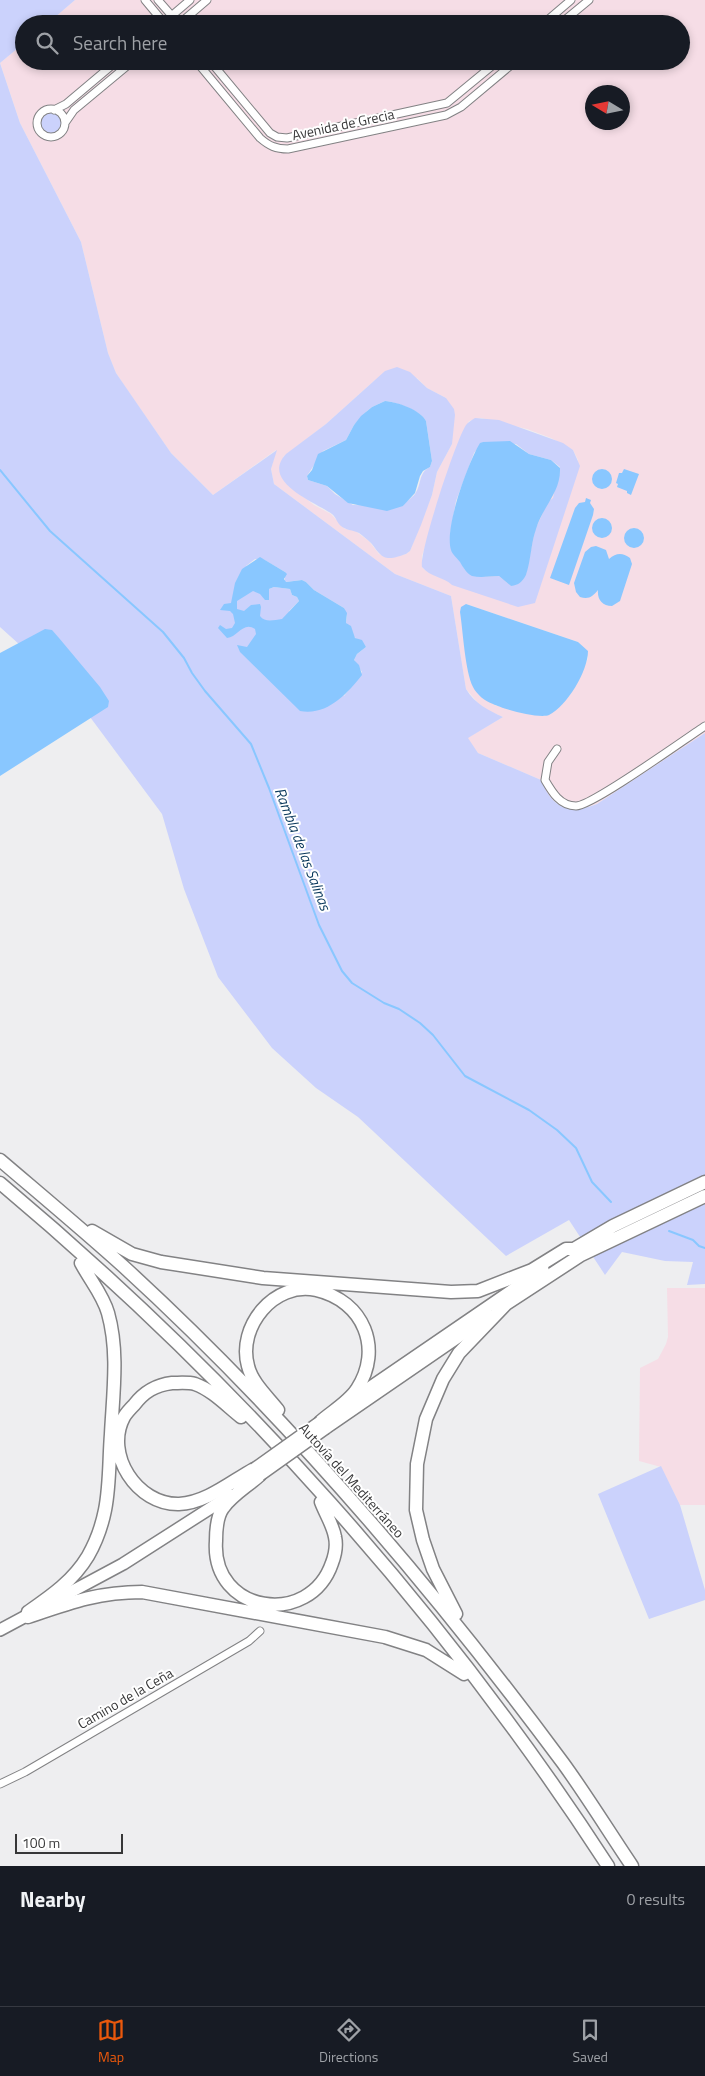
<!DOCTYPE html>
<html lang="en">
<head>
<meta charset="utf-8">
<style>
  body { margin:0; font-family:"Titillium Web",sans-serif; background:#20242c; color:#f1f3f6 }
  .compass { position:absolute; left:585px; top:85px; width:45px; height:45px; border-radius:50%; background:#171b24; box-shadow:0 2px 8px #0003; rotate:280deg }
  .scale { position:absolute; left:15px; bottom:12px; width:108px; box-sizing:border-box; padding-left:5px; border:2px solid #373738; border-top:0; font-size:14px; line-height:18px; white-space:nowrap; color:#373738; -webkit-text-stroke:4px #fff; paint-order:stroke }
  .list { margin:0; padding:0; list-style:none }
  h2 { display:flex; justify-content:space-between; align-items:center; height:65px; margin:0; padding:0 20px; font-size:21px }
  h2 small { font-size:16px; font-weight:400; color:#9ea1a6 }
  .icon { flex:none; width:28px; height:28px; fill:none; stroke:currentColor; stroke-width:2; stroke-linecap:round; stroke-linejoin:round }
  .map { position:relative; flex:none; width:705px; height:1866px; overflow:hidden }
  .search { position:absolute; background:#171b24; box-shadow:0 2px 8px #0003; left:15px; right:15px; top:15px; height:55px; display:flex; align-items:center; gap:12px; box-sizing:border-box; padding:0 18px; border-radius:28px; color:#9ea1a6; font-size:19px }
  .sheet { height:140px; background:#171b24 }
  nav { display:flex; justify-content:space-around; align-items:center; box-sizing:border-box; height:70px; border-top:1px solid #363941; background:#171b24; font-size:14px; color:#9ea1a6 }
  nav a { display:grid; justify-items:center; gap:2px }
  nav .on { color:#ea580c }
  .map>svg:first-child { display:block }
  .industrial { fill:#f6dde6; fill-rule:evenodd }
  .green { fill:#cbd2fc; fill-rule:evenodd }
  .water { fill:#89c7ff; fill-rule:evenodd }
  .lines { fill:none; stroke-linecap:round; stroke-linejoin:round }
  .stream { stroke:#89c7ff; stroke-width:2 }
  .minor-casing { stroke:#828284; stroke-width:9 }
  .primary-casing { stroke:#828284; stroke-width:14 }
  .trunk-casing { stroke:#828284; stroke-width:14 }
  .motorway-casing { stroke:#828284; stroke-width:15 }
  .minor { stroke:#fff; stroke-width:7 }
  .primary { stroke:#fff; stroke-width:11 }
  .trunk { stroke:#fff; stroke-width:11 }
  .motorway { stroke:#fff; stroke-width:12 }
  .trunk-bridge-casing { stroke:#828284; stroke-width:14; stroke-linecap:butt }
  .trunk-bridge { stroke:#fff; stroke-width:11 }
  .labels { text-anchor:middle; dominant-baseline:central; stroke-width:4; stroke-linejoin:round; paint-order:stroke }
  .street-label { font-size:14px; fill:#373738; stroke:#fff }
  .water-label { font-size:15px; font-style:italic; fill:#09385c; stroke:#fff }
</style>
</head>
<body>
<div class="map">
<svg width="705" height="1866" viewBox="0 0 705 1866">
  <rect width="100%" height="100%" fill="#eeeef0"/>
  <path class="industrial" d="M75,0H705V733L597,804L577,810L568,809L554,801L546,792L541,780L478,753L467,738L503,717L487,710L478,703L466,689L451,596L395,574L274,484L271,469L276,450L213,495L171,453L128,391L116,373L108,353L81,242L20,123L0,63L24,43V61H681V24H47ZM592,92H622V122H592ZM417,378L427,388L446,398L452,444L437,472L432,495L410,551L406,554L390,558L379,554L369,541L354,530L345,529L331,514L314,505L285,482L283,457L326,424L375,380ZM481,418L527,429L551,438L573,450L578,460L452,585L450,582L425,570L422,567V556L459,441L469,421ZM466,604L578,642L583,647L588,658L585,665L569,696L560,706L548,715L543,716L494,705Z
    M667,1288H705V1505H680L661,1467L639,1461L640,1368L658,1359L666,1344L668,1337Z"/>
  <path class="green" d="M0,0H75L47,24H24V43L0,63L20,123L81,242L108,353L116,373L171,453L213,495L277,450L271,469L274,484L395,574L451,596L466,689C475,704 488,710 503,717L468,738L478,753L541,780C553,809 569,815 597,804L705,733V1284L687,1285L693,1262L665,1261L622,1252L605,1275L569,1220L506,1256L358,1117L316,1088L272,1048L218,977L184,889L162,814L70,690L0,627ZM255,559H263L285,572V582L302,580L306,582L314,590L344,608L347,616L346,623L352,635L366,647L357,654L354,660L362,672L344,696L305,644L304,638L299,636L289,611L299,601L297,597L292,595L290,589L274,587L269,589V592L246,566Z
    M40 123a11 11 0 1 1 22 0a11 11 0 1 1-22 0Z
    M397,367L410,372L427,388L446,398L454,409L455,415L452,444L437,472L432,495L421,525L410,551L406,554C400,556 390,560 384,557C378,554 375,547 371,543C367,539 363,536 359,533C353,530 345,530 341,526C337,523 336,517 332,514C315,502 260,482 286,454L326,424L385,371ZM385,401C397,402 421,411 426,421L432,461L430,467C418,473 422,484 415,494C412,498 406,501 403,506L353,505L335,494L327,486L308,480L307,476L323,451L346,440L354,425L367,411L372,407Z
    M475,418L499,420L563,443L573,450L580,466L535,603L518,607L452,585C444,577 430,577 422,567C419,552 456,440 466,425C468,422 472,420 475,418ZM483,442L516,444L529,454L551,460L560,467L553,498L548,502L535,530L526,575L511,586L499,576L485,577L465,570L450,543V535L456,501L474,453Z
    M661,1466L680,1505L705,1590V1600L649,1619L598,1494Z"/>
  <path class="water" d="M385,401C397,402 421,410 426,421L432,461L430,467L423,471L420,476L415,493L403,506L387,511L348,503L327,486L308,480L307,476L312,470L318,454L346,440L354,425L361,416L372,407Z
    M510,441L529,454L551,460L560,468C561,492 543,506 536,529C531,543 531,560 526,575C522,582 519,585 511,586L499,576C491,576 481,578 472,576C466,573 463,567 460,562C457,558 452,554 451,550C444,528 468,463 480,443L483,442Z
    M592 479a10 10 0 1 1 20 0a10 10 0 1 1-20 0Z
    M624,469L639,474L631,495L627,493V491L617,487L618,484L616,483L619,473H622Z
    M586,498L591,500L590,503L594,509L593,515L569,585L550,578L575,508L579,503L585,502Z
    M592 528a10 10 0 1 1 20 0a10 10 0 1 1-20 0Z
    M624 538a10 10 0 1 1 20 0a10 10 0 1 1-20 0Z
    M596,546L606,550L609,559C616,553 622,552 630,558L632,564L620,601L612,606C602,606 597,599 598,590C593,596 589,600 580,597L576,592L574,583L585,552L591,547Z
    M260,557L285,572L287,574L284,579L286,582L302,580L306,582L314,590L344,608L347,613L346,623L351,626L355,638L362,640L366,647L357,654L354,660L359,665L362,675C347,694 327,716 300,711L240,652L237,645L247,647L256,634L255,629C243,621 238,637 227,638L218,628L220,625L226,629L232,628L235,623L233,614L230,611L220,610L224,604L231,603L235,583L242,569ZM274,587L290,589L292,595L297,597L299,601L282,619C274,620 265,623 260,616L261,607L260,604L251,605L244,611L237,609V601L253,591L260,594L265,600H269V589Z
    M466,604L578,642L588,651C588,671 567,706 549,715C539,719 503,709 493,704C485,701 477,695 473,687C465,671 463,631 460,612L461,607Z
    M45,629L52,630L59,638L100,687L109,701L108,707L0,776V653Z"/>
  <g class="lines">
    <path class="stream" d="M0,470L50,531L163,632L184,658L192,673L205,691L251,744L269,788L319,925L342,971L352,983L384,1003L399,1009L420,1023L433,1035L465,1076L529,1110L557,1130L576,1148L592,1182L611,1202
      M669,1231L693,1240L699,1246L705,1248"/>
    <defs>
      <path id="minor" d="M145,0L165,24
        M158,0L179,24L207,0
        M162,24L190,0
        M543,24L571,0
        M560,24L589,0
        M196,61L260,138C269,146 276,149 288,149L446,115L461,107L516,61
        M210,61L270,133L277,137L287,138L447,103L498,61
        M37 123a14 14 0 1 1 28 0a14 14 0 1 1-28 0Z
        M54,110L66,104L117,61
        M65,123L74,110L133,61
        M557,749L548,762L545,780C552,792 560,806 576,806C592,806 685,739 705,726
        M0,1784L25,1772L249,1641L260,1631"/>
      <path id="primary" d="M0,1630L123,1564L231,1495"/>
      <path id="trunk" d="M350,1401L543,1269
        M326,1428L489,1316"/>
      <path id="motorway" d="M0,1160C41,1195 83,1230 123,1266C286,1415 431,1585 563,1763C587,1796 609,1832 632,1866
        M0,1183C234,1379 442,1610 608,1866
        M92,1231L132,1254L161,1262L263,1278L451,1292L478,1291L532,1270L566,1249H574L613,1226L705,1182
        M278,1410C268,1397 252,1383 248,1366C237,1327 274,1281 316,1290C364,1301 383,1349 357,1389C349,1402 331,1412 320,1422
        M241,1417C227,1406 212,1390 195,1384C188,1382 179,1383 172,1383C155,1385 144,1392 134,1405C131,1408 127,1412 124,1417C104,1454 137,1505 179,1504C206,1503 232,1481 254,1469
        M260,1475C248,1486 232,1495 223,1508C217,1516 216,1532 216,1541C211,1614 310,1628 332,1563C335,1555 337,1546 335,1537C333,1525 325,1513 321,1502
        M28,1612C51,1596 73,1581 88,1556C96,1542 102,1525 105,1510C110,1485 109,1459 111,1434C113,1394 119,1352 108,1313C103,1295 90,1280 81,1263
        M456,1614L433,1569L423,1540L416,1510L417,1464L426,1419L443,1379L459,1353L506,1304L581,1255L705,1196
        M28,1617C69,1603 98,1592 142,1592L385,1637L426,1650L464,1674"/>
    </defs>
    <use href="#minor" class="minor-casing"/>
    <use href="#primary" class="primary-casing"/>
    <use href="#trunk" class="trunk-casing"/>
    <use href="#motorway" class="motorway-casing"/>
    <use href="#minor" class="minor"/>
    <use href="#primary" class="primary"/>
    <use href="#trunk" class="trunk"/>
    <use href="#motorway" class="motorway"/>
    <defs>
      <path id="trunk-bridge" d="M254,1469L320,1422
        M260,1475L326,1428"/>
    </defs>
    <use href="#trunk-bridge" class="trunk-bridge-casing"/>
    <use href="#trunk-bridge" class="trunk-bridge"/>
  </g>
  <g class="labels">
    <g class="street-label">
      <text transform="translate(343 124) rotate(-12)">Avenida de Grecia</text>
      <text transform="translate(352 1480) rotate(48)">Autovía del Mediterráneo</text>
      <text transform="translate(125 1698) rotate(-30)">Camino de la Ceña</text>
    </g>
    <g class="water-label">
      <text transform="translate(303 849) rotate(69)">Rambla de las Salinas</text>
    </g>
  </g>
</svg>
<svg class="compass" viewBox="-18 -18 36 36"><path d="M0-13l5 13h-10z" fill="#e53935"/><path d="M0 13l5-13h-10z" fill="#9ea1a6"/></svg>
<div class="scale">100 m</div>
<div class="search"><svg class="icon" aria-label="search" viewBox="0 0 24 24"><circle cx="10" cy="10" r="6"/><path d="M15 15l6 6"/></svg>Search here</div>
</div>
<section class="sheet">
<h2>Nearby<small>0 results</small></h2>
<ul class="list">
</ul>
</section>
<nav>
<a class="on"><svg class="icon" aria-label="map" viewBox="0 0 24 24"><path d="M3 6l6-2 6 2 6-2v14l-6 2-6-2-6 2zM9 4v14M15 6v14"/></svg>Map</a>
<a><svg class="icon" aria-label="directions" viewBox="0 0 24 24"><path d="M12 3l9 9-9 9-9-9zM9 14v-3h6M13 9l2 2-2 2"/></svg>Directions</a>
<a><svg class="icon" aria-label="saved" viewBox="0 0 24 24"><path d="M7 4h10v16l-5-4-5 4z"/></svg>Saved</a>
</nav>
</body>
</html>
